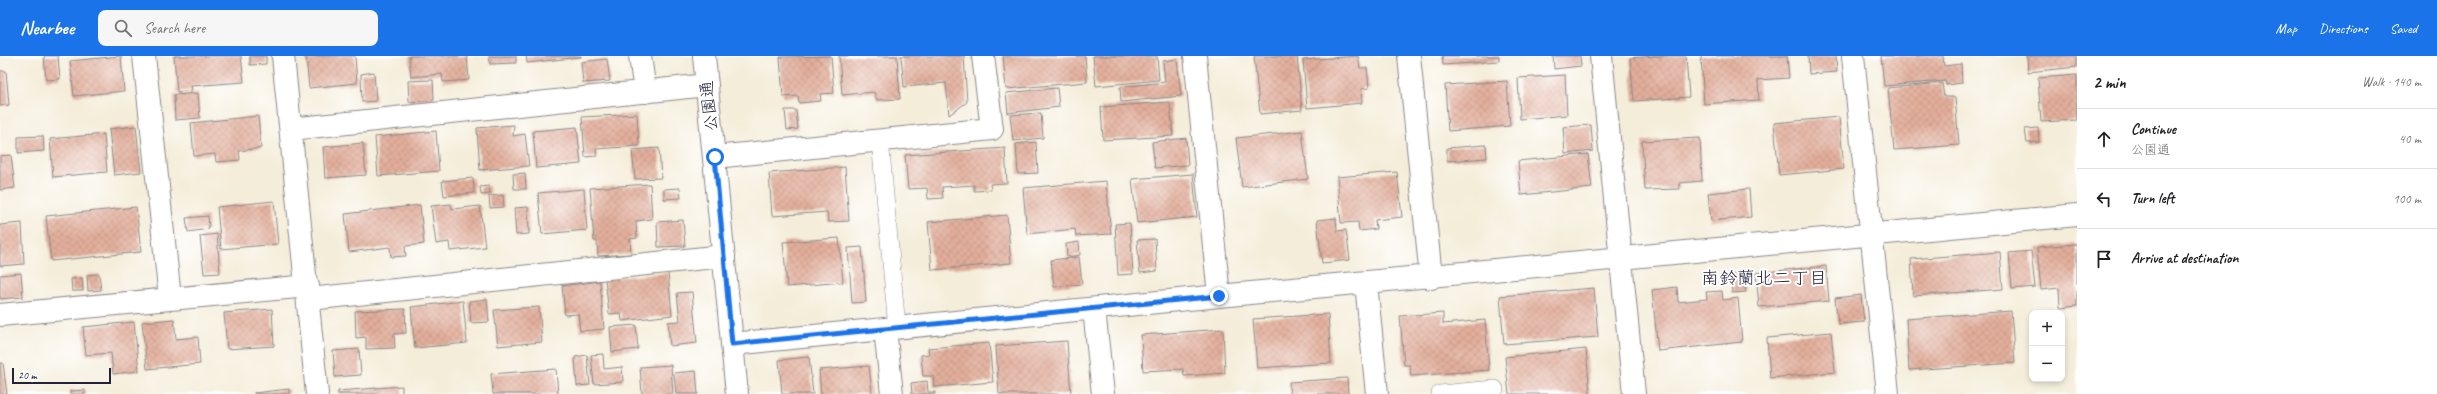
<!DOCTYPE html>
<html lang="en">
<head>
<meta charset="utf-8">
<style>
  body { margin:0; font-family:Caveat,"Klee One",sans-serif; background:#f6f6f6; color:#202124 }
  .controls { position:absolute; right:12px; bottom:12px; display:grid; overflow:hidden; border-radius:8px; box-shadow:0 2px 6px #0003 }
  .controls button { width:36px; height:36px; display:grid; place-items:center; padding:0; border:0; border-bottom:1px solid #e0e0e0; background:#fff; color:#202124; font:20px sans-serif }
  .scale { position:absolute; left:12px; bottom:10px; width:99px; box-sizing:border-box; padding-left:4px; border:2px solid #22223b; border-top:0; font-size:11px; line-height:14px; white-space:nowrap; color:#22223b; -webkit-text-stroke:3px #fff; paint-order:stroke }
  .stop { position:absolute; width:12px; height:12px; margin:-9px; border:3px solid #1a73e8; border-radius:50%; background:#fff }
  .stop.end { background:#1a73e8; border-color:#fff; box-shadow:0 1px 4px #0008 }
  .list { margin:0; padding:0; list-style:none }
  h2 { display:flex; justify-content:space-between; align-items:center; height:52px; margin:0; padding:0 16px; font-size:17px }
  h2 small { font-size:13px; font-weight:400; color:#757577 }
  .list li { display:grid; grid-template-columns:26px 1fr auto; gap:12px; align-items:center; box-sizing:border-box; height:60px; padding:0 16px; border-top:1px solid #e0e0e0 }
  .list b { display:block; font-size:15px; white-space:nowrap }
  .list p { margin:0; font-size:13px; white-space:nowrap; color:#757577 }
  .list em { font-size:13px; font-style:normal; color:#757577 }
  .icon { flex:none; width:22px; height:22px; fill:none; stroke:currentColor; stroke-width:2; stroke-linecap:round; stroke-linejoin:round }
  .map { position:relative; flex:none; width:2077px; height:338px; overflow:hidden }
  header { display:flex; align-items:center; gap:24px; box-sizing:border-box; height:56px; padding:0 20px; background:#1a73e8; color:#fff }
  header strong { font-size:19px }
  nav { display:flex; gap:22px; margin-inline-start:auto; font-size:14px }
  .search { width:280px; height:36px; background:#f6f6f6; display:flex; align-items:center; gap:10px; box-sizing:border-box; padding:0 14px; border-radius:8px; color:#757577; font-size:15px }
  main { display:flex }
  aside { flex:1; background:#fff }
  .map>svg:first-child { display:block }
  .building { fill:url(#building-cross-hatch) }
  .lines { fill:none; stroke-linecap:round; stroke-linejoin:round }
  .lane-casing { stroke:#8b888a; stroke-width:18 }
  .street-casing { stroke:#8b888a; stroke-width:24 }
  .secondary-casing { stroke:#8b888a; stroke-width:24 }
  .lane { stroke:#fff; stroke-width:17 }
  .street { stroke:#fff; stroke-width:22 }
  .secondary { stroke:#fff; stroke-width:22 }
  .route { stroke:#1a73e8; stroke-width:5 }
  .labels { text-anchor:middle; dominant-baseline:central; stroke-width:4; stroke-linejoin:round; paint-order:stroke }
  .street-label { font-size:17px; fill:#22223b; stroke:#fff }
  .neighbourhood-label { font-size:18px; fill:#22223b; stroke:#fff }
</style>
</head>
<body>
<header>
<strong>Nearbee</strong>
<div class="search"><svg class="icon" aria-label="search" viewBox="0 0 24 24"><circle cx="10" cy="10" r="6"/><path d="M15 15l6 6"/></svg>Search here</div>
<nav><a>Map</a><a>Directions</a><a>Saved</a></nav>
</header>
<main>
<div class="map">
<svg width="2077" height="338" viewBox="0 0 2077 338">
  <defs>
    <pattern id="building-cross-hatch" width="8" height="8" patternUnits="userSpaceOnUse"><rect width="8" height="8" fill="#e3af9b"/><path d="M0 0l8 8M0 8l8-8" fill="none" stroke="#c29686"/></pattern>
  </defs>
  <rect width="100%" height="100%" fill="#fff"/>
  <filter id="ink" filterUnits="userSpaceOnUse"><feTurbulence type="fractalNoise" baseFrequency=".025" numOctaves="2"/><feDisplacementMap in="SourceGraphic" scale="8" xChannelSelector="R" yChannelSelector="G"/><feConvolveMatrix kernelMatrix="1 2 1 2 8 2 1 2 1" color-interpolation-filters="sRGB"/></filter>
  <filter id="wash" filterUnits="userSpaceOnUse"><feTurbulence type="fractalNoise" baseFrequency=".012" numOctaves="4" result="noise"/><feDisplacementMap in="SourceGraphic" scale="16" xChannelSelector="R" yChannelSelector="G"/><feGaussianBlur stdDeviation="0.9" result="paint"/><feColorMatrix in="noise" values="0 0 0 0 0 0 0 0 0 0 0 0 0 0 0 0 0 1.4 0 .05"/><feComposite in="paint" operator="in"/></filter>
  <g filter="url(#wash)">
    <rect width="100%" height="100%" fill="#f4edd9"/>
    <g id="blocks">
      <path class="building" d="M44,0H58L60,23L46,24Z
        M121,0L124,35L74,40L70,5Z
        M174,0H241L244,26L191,30L192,34L177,36Z
        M250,0H266V8L250,9Z
        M306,0H355L357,27L309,32Z
        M409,0H467L469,24L443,26L442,18L411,21Z
        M489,0H516V7L490,8Z
        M526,0H581V1L527,7Z
        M831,0L834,37L820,38L821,45L799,47L798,40L783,41L780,1Z
        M839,0H897L900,43L877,44L874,36L842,39Z
        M901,0H964L967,46L949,59L946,27L904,31Z
        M1003,0H1085L1087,26L1006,33Z
        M1093,0H1157L1159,24L1096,30Z
        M1254,0H1297L1302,54L1260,58Z
        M1358,0L1360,12H1367L1369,32L1361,33L1362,47L1307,52L1303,4Z
        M1442,0H1499V5L1443,9Z
        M1553,0H1580L1581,10L1554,13Z
        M1654,0H1686L1689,41L1634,45L1630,2Z
        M1701,0H1787L1789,22L1758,24L1759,44L1704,48Z
        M1808,0H1836L1837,16L1809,18Z
        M1881,0H1943L1944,10L1961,8L1962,27L1946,29L1945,25L1884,30Z
        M2027,0H2077V11L2028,16Z
        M607,3L610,25L583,27L581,6Z
        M1177,3L1181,40L1121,46L1120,31L1165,26L1163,5Z
        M0,15H6L9,49L0,50Z
        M374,16L376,45L362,46L361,18Z
        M1565,19L1567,59L1520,63L1518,22Z
        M2077,19V64L2041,66L2038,22Z
        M433,24L434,44L409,46L408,25Z
        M1507,25L1510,70L1448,75L1445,29Z
        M1942,27L1944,41H1955L1959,89L1894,94L1888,32Z
        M1057,32L1059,51L1008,57L1006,37Z
        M198,37L200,62L175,64L174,39Z
        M1170,46L1173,80L1103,84L1101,51Z
        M785,54H796L798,73L787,74Z
        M1041,57L1043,82L1013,85L1010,59Z
        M637,58L639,90L596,93L597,100L585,101L582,61Z
        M258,60L261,92L239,95L240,104L216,106L215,98L194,100L191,67Z
        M1839,61L1844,113L1779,119L1774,67Z
        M514,69L513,80L525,78L529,110L480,114L477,72Z
        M1591,69L1593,95L1565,98L1563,71Z
        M136,70L141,116L114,119L109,73Z
        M577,71L581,108L536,112L533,75Z
        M2038,72L2039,86L2027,87L2025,73Z
        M436,75L439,115L378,120L375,81Z
        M1302,75L1308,123L1242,131L1236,82Z
        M104,78L107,116L53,121L50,83Z
        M43,80L44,95L18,97V81Z
        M1186,82L1188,109L1155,112L1152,86Z
        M1700,82L1702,125L1679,127L1680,133L1645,134L1642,85Z
        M1036,86L1038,117L1018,118L1016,88Z
        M363,87L366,119L325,122L323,91Z
        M1486,89L1487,102L1447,105V92Z
        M659,92L661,122L635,123L632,94Z
        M1005,92L1007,127L990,128L991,134L974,135V129L942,131L943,142L928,143L927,132L908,133L905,99Z
        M1588,98L1592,132L1521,139L1518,105Z
        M11,99L15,132L0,134V100Z
        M845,111L849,165L828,166L827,156L772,160L769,117Z
        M1397,116L1402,161L1375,164L1376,173L1359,175L1358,166L1341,167L1337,121Z
        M525,117L526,133H514L513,118Z
        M1193,118L1197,161L1137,167L1132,123Z
        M473,122L474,137L444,140L442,125Z
        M1106,125L1111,178L1076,180L1075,173L1027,178L1023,132Z
        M650,128L652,163L636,165L637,182L630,183L631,198L598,200L597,185H594L590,132Z
        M489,130L490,138L481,139L480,131Z
        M680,132L681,142L664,143V133Z
        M584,133L587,174L542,178L538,137Z
        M1749,133L1751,161L1711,165L1708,137Z
        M503,139L504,151L490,152L489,140Z
        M274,145L278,188L221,193L217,151Z
        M451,148L452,153L480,150L485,191L450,195L449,186L436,188L431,150Z
        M420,149L424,188L405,190L406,200L391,201L390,191L349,196L345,158Z
        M136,151L141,196L51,205L46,160Z
        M528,151L529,178L516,179L514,152Z
        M1007,159L1011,207L932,214L928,166Z
        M208,160L209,173L188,176L186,162Z
        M1336,162L1337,175L1346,174L1350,204L1322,207L1317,164Z
        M683,164L685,190L658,191L657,166Z
        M22,167L24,208L0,210V169Z
        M1130,167L1133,218L1118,219L1115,168Z
        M217,178L220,217L204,218L200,180Z
        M839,182L843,226L787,231L783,186Z
        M1155,183L1157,215L1140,217L1137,184Z
        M1079,186L1080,199L1067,201L1066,188Z
        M2077,188V250L2060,252L2059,232L2041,234L2037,191Z
        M862,191L866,246L852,247L848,192Z
        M2031,195L2035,231L2012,233L2009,197Z
        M2000,196L2003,233L1913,240L1911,203Z
        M1079,201L1082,228L1054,231L1051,204Z
        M1826,210L1829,245L1759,251L1756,217Z
        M21,217L23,241L0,243V219Z
        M668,217L672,259L622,265L621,257L609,258L605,223Z
        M1744,217L1746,236L1732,237L1731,219Z
        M99,218L101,234L88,235L87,219Z
        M82,222L83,235H72L71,223Z
        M600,225L604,273L580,275L578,258L565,259L562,230Z
        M1677,231L1678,246L1707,243L1706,236L1722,235L1723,244L1738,242L1742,286L1658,295L1652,234Z
        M1594,232L1598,281L1504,288L1500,240Z
        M692,236L697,287L670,290L668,266L680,265L677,237Z
        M1861,239L1864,266L1838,268L1835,242Z
        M487,243L489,266L471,267L469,245Z
        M463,245L467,287L415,292L411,251Z
        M539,251L542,286L498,290L494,254Z
        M272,253L274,290L227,293L224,257Z
        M405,253L406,277L394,278L395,292L366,293V281L356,282L355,255Z
        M2011,255L2015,307L1909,314L1906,263Z
        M1443,257V268L1485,264L1489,314L1411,320L1410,309H1404L1400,260Z
        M1328,258L1331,307L1257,312L1253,263Z
        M174,263L176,283L198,281L200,308L147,313L142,266Z
        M134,266L139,315L113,318L111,297L86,299L83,271Z
        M636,269L638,293L612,296L610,271Z
        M1223,273L1225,317L1184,320L1183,313L1143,315L1141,279Z
        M1831,276L1835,316L1770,322L1767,282Z
        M1067,285L1071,338H999L996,290Z
        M989,287L993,326L934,331L933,320H923L921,299L929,298L928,292Z
        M359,293L361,319L335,321L333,295Z
        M1586,293L1590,338H1509L1505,301Z
        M603,298L604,313L622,311L623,326L594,328L591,299Z
        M587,299L590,329L577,330L575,301Z
        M809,301L813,338H782L779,304Z
        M0,307H3L7,338H0Z
        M671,309L673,338H642L640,311Z
        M869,310L872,338H821L819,314Z
        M556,313L558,338H493L491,318Z
        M696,315L698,338H676L674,317Z
        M1347,322L1348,338H1290L1289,326Z
        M927,325L928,336H935V338H912L911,327Z
        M402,330V338H338V335Z
        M289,333V338H254V337Z
        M85,334V338H70V335Z"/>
    </g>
  </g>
  <g filter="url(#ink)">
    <use href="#blocks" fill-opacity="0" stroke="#8b888a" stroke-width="1"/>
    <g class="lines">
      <defs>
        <path id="lane" d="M880,84L897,272
          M1440,338L1495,333"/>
        <path id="street" d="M144,0L170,242
          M283,0L317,338
          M640,0L645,36
          M1195,0L1219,240
          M1409,0L1431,222
          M1601,0L1634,338
          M1853,0L1888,338
          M291,73L707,29
          M715,101L992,73L983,0
          M1366,227L1377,338
          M309,243L724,200
          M1094,253L1103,338
          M0,259L308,230
          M885,273L892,338
          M732,288L1219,240L2077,159"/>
        <path id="secondary" d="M704,0L737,338"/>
      </defs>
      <use href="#lane" class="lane-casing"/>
      <use href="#street" class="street-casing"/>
      <use href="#secondary" class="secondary-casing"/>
      <use href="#lane" class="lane"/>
      <use href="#street" class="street"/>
      <use href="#secondary" class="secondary"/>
    </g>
  </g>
  <g class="lines" filter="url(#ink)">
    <path class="route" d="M715,101L732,288L1219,240"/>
  </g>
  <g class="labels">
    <g class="street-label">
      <text transform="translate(709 50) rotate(-96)">公園通</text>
    </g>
    <g class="neighbourhood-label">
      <text x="1764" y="222">南鈴蘭北二丁目</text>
    </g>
  </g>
</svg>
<div class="controls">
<button>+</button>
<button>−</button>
</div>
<div class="scale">20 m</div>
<div class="stop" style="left:715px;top:101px"></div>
<div class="stop end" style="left:1219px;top:240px"></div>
</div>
<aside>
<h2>2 min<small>Walk · 140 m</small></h2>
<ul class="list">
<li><svg class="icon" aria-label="ahead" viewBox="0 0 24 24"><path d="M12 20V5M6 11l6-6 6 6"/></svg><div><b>Continue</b><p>公園通</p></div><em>40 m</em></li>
<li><svg class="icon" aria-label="left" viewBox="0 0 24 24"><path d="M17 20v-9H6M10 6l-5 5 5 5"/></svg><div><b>Turn left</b></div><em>100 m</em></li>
<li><svg class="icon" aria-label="arrive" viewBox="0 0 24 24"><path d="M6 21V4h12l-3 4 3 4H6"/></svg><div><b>Arrive at destination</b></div></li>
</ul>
</aside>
</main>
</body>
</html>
